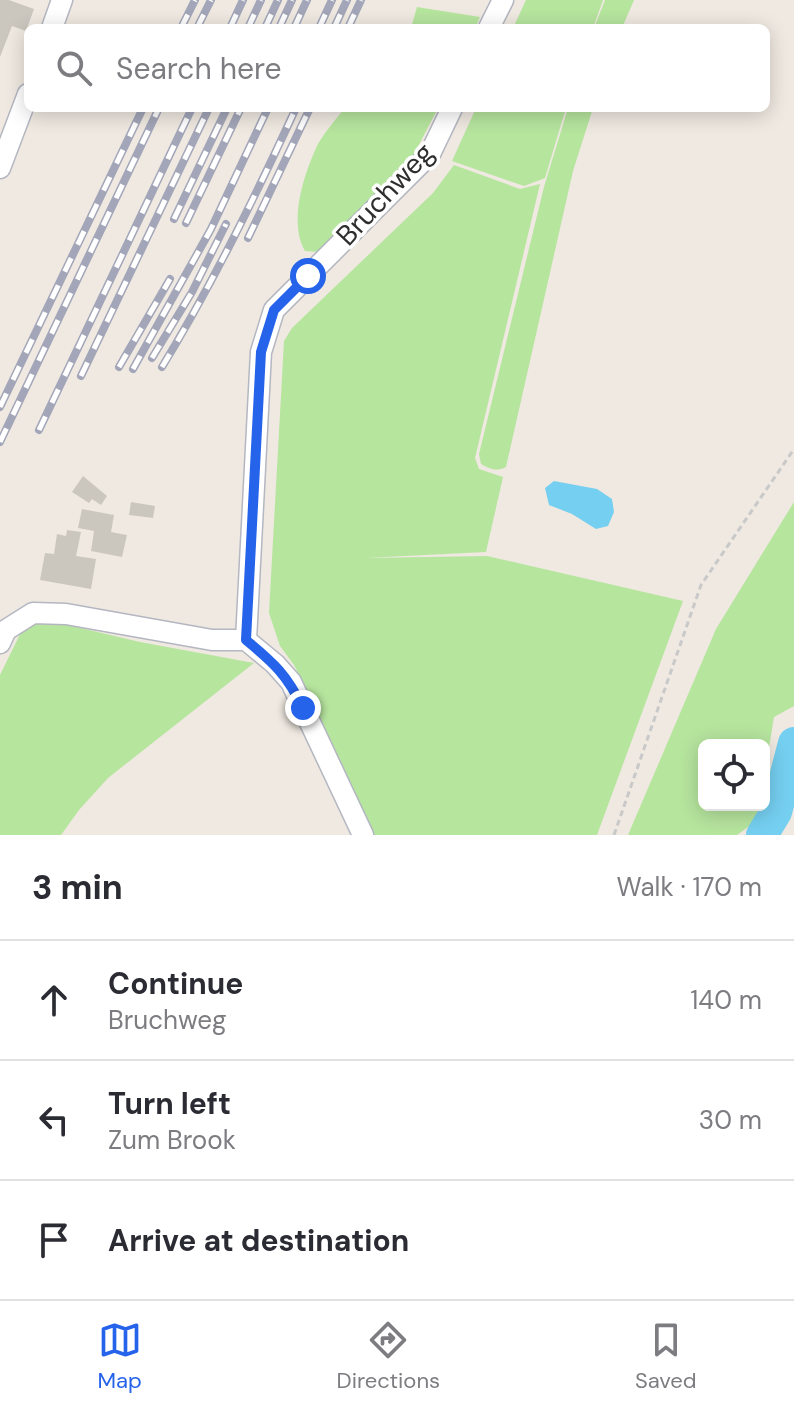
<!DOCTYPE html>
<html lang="en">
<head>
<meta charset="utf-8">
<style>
  body { margin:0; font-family:"DM Sans",sans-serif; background:#f2f2f3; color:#2b2b33 }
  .controls { position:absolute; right:24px; bottom:24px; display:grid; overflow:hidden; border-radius:12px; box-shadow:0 4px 20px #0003 }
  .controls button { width:72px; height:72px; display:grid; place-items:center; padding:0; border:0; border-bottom:2px solid #e1e1e2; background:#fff; color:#2b2b33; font:40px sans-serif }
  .stop { position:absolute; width:24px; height:24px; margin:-18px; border:6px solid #2563eb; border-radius:50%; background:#fff }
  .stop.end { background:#2563eb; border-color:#fff; box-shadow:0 2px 8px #0008 }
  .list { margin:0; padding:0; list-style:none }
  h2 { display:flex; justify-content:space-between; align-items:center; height:104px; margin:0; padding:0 32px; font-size:34px }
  h2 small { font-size:26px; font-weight:400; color:#7c7c81 }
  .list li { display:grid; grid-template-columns:52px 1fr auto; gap:24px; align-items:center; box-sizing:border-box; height:120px; padding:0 32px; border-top:2px solid #e1e1e2 }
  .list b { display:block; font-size:30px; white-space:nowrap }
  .list p { margin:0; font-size:26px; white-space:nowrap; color:#7c7c81 }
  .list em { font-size:26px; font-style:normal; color:#7c7c81 }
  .icon { flex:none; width:44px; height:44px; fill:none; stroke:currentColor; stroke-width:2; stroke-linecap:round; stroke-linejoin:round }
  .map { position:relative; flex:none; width:794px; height:835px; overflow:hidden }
  .search { position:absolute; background:#fff; box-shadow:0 4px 20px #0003; left:24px; right:24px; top:24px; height:88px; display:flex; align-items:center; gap:20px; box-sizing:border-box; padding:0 28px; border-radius:12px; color:#7c7c81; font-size:30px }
  .sheet { height:464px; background:#fff }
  nav { display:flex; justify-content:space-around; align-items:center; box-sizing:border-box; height:112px; border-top:2px solid #e1e1e2; background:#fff; font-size:22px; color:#7c7c81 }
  nav a { display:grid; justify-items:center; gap:4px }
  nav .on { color:#2563eb }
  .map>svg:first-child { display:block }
  .green { fill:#b6e59e }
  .water { fill:#75cff0 }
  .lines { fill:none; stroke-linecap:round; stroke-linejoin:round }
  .river { stroke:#75cff0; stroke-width:32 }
  .building { fill:#cbc7bf }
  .street-casing { stroke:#b4b7c1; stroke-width:23 }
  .path { stroke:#c9c9c9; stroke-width:3; stroke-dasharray:6 4; stroke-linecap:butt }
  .street { stroke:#fff; stroke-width:20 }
  .rail-casing { stroke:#a3a6b8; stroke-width:8 }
  .rail { stroke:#fff; stroke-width:5; stroke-dasharray:15; stroke-linecap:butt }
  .route { stroke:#2563eb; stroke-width:10 }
  .labels { text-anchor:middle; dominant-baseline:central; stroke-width:7; stroke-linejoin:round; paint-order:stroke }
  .street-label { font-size:28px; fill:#2e2e2e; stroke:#fff }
</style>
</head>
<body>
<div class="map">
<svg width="794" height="835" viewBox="0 0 794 835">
  <rect width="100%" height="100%" fill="#efe9e1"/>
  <path class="green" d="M526,0H603L593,28H513Z
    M605,0H634L622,28H594Z
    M417,7L480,17L475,28H411Z
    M438,108L409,164L319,252L305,251C288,222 304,173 318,144C325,132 335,120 344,109Z
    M476,108H566L545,178L524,186L452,161Z
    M568,108H593L573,171L506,467C496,472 490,469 481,464L479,454L544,187Z
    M454,165L520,189L540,184L475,458L479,469L503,477L486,552L365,558L487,556L683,601L597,835H373L315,706L294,665L280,646L269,613L284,341L292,328L433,193Z
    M794,502V706L774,717L764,778V745H704V805H759L755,822L737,835H628L716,629Z
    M51,621L140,642L254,663L108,778L79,810L61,835H0V675L25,624Z"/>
  <path class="water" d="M554,481L597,489L612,499L614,512L608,526L596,529L572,514L549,505L545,488Z"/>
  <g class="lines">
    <path class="river" d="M762,835L776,812L794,743"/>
  </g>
  <path class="building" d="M0,0H9L34,9L26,31L12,26L0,57Z
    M83,476L107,496L101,505L92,499L89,503L72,492Z
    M131,502L155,506L153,518L129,515Z
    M82,509L114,515L111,532L127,535L122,557L91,551L94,531L78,528Z
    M67,530L81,532L76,556L96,559L91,589L40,580L45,553L54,554L57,534L66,536Z"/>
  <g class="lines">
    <defs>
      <path id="street" d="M52,28L62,0
        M489,28L503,0
        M0,168L28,94
        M246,640L261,352L274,310L430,154L452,108
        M246,640L275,664L291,682L363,835
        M0,643L6,630L33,613L66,614L212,640H246"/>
    </defs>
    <use href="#street" class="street-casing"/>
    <path class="path" d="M614,835L701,585L794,449"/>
    <use href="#street" class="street"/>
    <defs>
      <path id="rail" d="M181,28L195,0
        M197,28L211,0
        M230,28L243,0
        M248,28L261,0
        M265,28L278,0
        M279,28L292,0
        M294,28L307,0
        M319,28L332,0
        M334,28L347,0
        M348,28L361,0
        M174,219L227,108
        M186,223L241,108
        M248,238L310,108
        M152,358L192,292L226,224
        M119,367L170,279
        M162,367C213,283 255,197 296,108
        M133,369L211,229L268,108
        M81,376L209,108
        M0,407L143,108
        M39,430L192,108
        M0,442L159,108"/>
    </defs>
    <use href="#rail" class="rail-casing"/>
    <use href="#rail" class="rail"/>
  </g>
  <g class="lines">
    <path class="route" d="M303,708C287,675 274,663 246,640L261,352L274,310L308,276"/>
  </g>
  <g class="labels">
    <g class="street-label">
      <text transform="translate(385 194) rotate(-47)">Bruchweg</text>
    </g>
  </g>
</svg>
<div class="controls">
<button><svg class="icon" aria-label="locate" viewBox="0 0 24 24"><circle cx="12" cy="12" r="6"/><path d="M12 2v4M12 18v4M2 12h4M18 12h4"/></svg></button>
</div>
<div class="stop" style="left:308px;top:276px"></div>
<div class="stop end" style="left:303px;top:708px"></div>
<div class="search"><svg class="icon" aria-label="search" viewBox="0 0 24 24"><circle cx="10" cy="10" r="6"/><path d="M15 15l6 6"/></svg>Search here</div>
</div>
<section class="sheet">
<h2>3 min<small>Walk · 170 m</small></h2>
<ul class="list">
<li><svg class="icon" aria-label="ahead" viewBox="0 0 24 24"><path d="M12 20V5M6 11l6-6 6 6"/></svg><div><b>Continue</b><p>Bruchweg</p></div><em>140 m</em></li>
<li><svg class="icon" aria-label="left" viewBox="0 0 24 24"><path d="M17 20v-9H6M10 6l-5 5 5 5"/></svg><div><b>Turn left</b><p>Zum Brook</p></div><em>30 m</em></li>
<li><svg class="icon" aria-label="arrive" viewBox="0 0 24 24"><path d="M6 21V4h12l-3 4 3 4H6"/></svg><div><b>Arrive at destination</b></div></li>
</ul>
</section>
<nav>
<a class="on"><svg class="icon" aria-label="map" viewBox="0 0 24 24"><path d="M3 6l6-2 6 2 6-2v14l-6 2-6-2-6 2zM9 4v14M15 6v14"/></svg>Map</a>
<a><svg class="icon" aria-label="directions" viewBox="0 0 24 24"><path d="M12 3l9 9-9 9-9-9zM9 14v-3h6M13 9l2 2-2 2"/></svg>Directions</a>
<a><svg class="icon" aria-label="saved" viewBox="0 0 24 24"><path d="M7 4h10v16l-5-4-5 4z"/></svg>Saved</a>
</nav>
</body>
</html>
